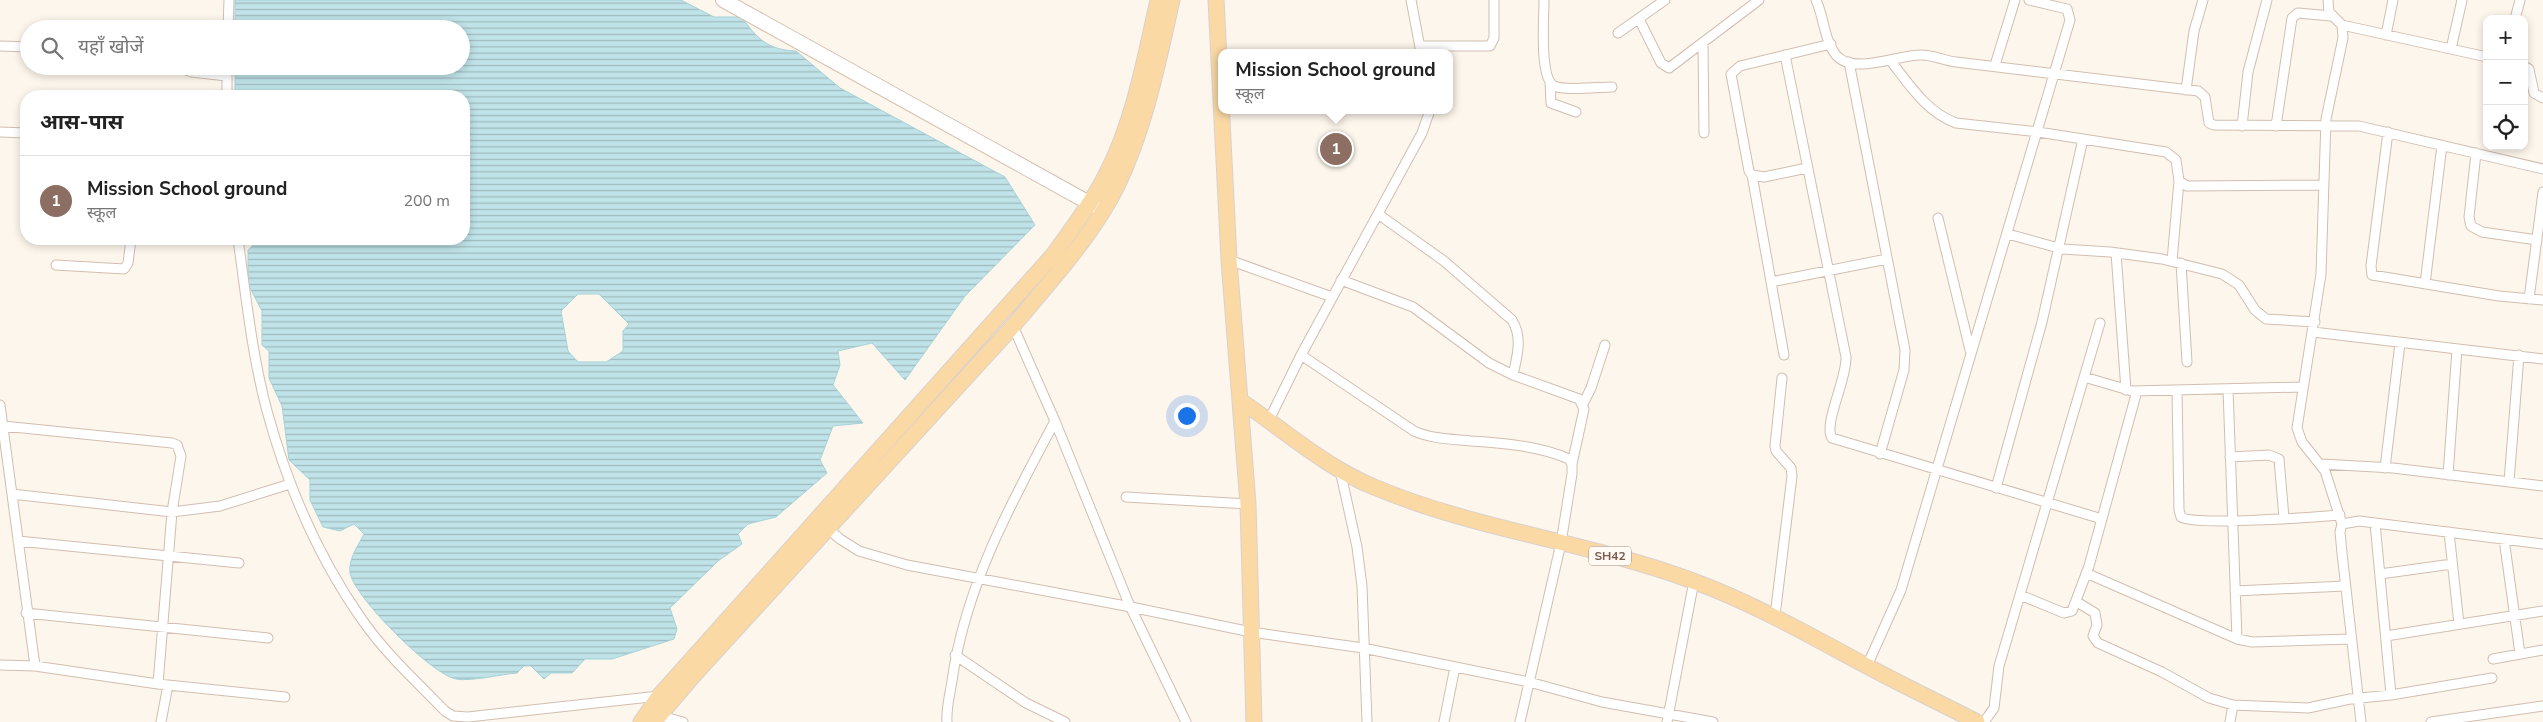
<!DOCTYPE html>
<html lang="hi">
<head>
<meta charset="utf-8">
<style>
  body { margin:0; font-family:"Nunito Sans","Noto Sans Devanagari",sans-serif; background:#f2f2f2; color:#222 }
  .controls { position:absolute; right:15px; top:15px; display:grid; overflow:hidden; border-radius:10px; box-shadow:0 2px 8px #0003 }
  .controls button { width:45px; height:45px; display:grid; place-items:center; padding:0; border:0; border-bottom:1px solid #e0e0e0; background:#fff; color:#222; font:25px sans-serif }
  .you { position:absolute; left:1186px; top:415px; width:18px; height:18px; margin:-12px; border:4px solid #fff; border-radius:50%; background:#1a73e8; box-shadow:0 0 0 8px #1a73e833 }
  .badge { display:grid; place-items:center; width:32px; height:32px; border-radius:50%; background:#e76f51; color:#fff; font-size:16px; font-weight:700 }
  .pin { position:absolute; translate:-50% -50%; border:2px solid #fff; box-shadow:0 1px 5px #0006 }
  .popup { position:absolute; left:1218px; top:49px; width:235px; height:65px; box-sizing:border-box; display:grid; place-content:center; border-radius:10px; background:#fff; filter:drop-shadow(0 1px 4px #0005); font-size:16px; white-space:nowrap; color:#767676 }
  .popup b { font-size:19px; color:#222 }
  .popup::after { content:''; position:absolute; left:50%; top:100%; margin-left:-10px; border:10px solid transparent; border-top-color:#fff }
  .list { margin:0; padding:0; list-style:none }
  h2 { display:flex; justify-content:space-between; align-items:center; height:65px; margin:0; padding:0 20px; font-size:21px }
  h2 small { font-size:16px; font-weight:400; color:#767676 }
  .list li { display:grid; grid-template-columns:32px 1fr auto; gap:15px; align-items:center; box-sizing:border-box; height:90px; padding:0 20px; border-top:1px solid #e0e0e0 }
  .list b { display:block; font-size:19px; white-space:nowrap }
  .list p { margin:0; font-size:16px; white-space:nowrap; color:#767676 }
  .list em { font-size:16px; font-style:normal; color:#767676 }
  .icon { flex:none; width:28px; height:28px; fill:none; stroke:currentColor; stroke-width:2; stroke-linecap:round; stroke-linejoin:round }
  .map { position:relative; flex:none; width:2543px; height:722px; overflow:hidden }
  .search { position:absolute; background:#fff; box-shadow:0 2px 8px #0003; left:20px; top:20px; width:450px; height:55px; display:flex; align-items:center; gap:12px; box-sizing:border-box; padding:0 18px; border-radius:28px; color:#767676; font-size:19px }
  .panel { position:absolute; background:#fff; box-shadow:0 2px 8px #0003; left:20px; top:90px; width:450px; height:155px; border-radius:20px }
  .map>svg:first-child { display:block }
  .water { fill:url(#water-rules); stroke:#a5d3da; fill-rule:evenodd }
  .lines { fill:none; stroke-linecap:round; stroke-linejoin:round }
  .minor-casing { stroke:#d1beb0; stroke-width:11 }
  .secondary-casing { stroke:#d6c0b0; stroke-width:16 }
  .primary-casing { stroke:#dad1cd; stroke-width:17 }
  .minor { stroke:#fff; stroke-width:9 }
  .secondary { stroke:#fff; stroke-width:14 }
  .primary { stroke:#fbd9a5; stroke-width:15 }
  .labels { text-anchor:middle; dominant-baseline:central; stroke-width:4.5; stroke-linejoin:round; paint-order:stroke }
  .shield { fill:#fffaf3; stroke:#a28b7f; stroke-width:1 }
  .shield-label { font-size:12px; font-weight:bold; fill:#7a5c4d }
</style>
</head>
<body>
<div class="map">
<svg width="2543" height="722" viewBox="0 0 2543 722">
  <defs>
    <pattern id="water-rules" width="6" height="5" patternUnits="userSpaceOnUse" patternTransform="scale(1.25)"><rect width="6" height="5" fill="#bfe3e8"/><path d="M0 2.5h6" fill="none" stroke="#a0bbbe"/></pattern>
  </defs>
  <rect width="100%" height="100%" fill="#fdf6ec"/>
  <path class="water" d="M235,0H681L714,17H742C756,38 768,50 796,51L840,88L1005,177L1035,225L965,296L905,380L872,343L838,351L840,365L833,385L863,423L833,426L820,460L827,473L776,517L748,524L738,534L742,544L718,561L670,608L677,629L674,639L612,659H585L572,673H551L544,679L531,666H524L517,673C503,674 469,682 456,679C432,675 354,597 350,573C348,559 358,546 364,534L354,524L340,531L323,527L310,500V480L289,460L282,406L269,378V351L262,345V311L248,284V250L255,243L252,239H464V96H235V67L461,66V29H235ZM578,294H599L629,324L623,331V351L606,362H578L568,351L561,311Z"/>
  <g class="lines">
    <defs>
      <path id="minor" d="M1411,0L1421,53
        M1544,0C1544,17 1539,78 1554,86C1564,91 1600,87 1612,87
        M1816,0C1824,17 1824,40 1836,55C1853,76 1899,54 1922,55C1934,55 1945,61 1956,62L2198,91L2205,97L2209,123L2214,125L2359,126L2543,169
        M2328,0L2329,12L2342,25L2343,38L2326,119L2321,274L2297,428L2302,442L2325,471L2342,524L2340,532L2342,553L2361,722
        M1639,19L1661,63L1669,68L1759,0
        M2515,19L2520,0
        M2342,25L2487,57
        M228,29L229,0
        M1618,33L1665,0
        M2386,35L2393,0
        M1703,43L1704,133
        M0,46L29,47
        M1420,46H1490L1494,38V0
        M2451,49L2462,0
        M1785,55L1846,357C1847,379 1823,424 1832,438L2102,519
        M1890,60C1909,84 1926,112 1956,123L2038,132L2166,152L2176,160L2179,181L2187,186L2324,185
        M1849,62L1905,350L1904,370L1880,454
        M1995,65L2015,0
        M176,66L191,72L227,76
        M227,66V96
        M2524,66L2529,69L2534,93L2543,98
        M1550,82L1551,103L1576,112
        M2186,90L2194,31L2203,0
        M2242,126L2248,72L2267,0
        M2276,126L2292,18L2298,13L2331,16
        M0,132L26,133
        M2388,132L2371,266L2372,275L2499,296L2543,300
        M2476,153L2469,217L2471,226L2482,232L2537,240
        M1807,168L1764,177L1752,175L1749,171L1731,74L1740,66L1831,44
        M1752,175L1784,355
        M1378,214L1444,261L1512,320C1523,338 1517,356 1513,375
        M1938,218L1971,354
        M2008,234L2062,249L2110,252L2162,259L2222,274L2239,285L2255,310L2266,319L2315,322
        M238,239C246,296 252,355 267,411C287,484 319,559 363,621C386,654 417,682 445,711L453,716L468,717L659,696
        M2116,253L2126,390
        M1229,260L1332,297
        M2172,261L2179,181
        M2181,263L2187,362
        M56,265L124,269L128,263L131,239
        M1341,280L1413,307L1489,363L1513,375L1579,399L1584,409L1572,464
        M1771,282L1887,259
        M2425,284L2442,145
        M2529,299L2543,192
        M1013,326L1055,421L1129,604L1186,722
        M2313,332L2543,359
        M1301,355L1414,431C1432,439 1451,439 1471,441C1502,443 1541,446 1569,459L1572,464V474L1561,543L1520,722
        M2084,377L2132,391L2303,387
        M2228,389L2237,639
        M2177,390L2179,510L2181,517C2194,526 2316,517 2340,515
        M1583,404L1591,388L1605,345
        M0,405L35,666
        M1269,420L1301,355L1422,133L1430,110
        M3,426L172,443L177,445L181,456L172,512L158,684
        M2230,457L2269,455L2279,459L2284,518
        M2321,464L2393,468L2543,486
        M2385,468L2400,343
        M1340,470L1357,547L1362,586L1367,722
        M2448,475L2457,349
        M2509,482L2519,355
        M1996,488L2042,322L2083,139
        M12,494L172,512L220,506L290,484
        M1126,497L1248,504
        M2375,523L2391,695
        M2342,524L2359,521L2543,544
        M825,526L840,539L859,551L907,565L1131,607L1251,632L1363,648L1529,682L1602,702L1713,722
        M2449,532L2459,624
        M2504,539L2520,654
        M18,541L239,563
        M2086,573L2237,639L2252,642L2351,639
        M2380,574L2452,564
        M2235,591L2345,586
        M2020,595L2064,613L2072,611L2089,566L2137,391
        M2077,602L2095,613L2097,625L2093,636L2098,643L2162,672L2209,698L2233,705L2308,708L2350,699L2391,695L2492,678
        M26,613L268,638
        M1775,616L1792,476L1791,468L1776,451L1775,446L1782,378
        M2386,636L2543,611
        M955,655L1026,703L1065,722
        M2493,659L2543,650
        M0,665L35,666L158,684L285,697
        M1867,666L1901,590L2070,20L2067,9L2029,0
        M657,715L683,722
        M161,722L168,685
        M947,722C946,708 950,694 952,681C965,587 1011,503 1055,421
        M1444,722L1455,667
        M1667,722L1694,581
        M1984,722L1994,708L1999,666L2100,323
        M2230,722L2233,705
        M2431,722L2543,706"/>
      <path id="secondary" d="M723,0L1100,209"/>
      <path id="primary" d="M1216,0L1229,260L1248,504L1254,722
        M1241,401C1284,430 1325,467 1374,487C1476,530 1589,542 1693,581C1753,603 1809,635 1865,665C1902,685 1940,703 1977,722
        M641,722L659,696L1054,254C1072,228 1093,202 1107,173C1134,120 1145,58 1158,0
        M654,722L694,675L1013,326C1048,284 1093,235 1117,186C1145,128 1158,63 1172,0"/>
    </defs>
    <use href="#minor" class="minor-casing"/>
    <use href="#secondary" class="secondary-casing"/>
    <use href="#primary" class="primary-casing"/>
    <use href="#minor" class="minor"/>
    <use href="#secondary" class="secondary"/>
    <use href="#primary" class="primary"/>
  </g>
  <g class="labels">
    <rect class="shield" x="1589" y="546.5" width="42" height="19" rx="4"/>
    <g class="shield-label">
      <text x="1610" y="556">SH42</text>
    </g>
  </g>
</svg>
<div class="controls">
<button>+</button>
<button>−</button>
<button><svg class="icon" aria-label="locate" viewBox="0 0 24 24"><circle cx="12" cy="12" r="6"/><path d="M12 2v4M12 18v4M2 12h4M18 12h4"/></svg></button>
</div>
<div class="you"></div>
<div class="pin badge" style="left:1336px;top:149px;background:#8d6e63">1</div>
<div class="popup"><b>Mission School ground</b>स्कूल</div>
<div class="search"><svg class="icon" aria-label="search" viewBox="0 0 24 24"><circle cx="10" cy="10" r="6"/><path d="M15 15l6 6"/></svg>यहाँ खोजें</div>
<section class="panel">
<h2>आस-पास<small></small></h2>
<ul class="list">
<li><span class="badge" style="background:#8d6e63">1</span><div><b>Mission School ground</b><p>स्कूल</p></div><em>200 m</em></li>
</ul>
</section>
</div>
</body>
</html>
